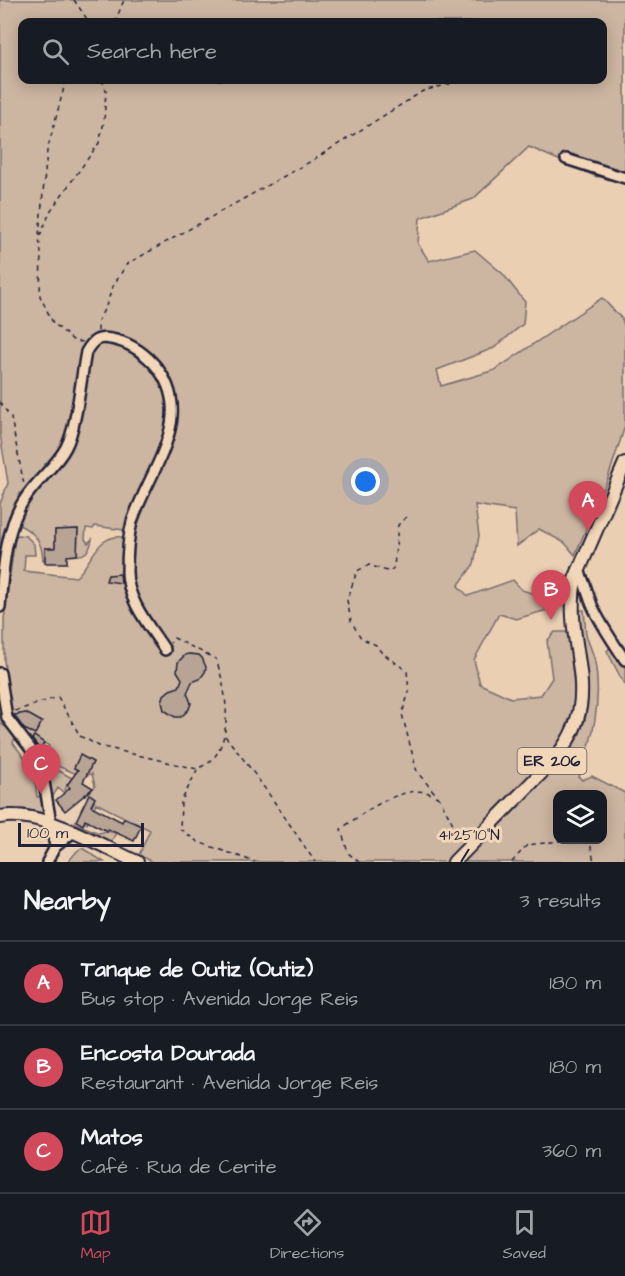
<!DOCTYPE html>
<html lang="en">
<head>
<meta charset="utf-8">
<style>
  body { margin:0; font-family:"Architects Daughter",sans-serif; background:#20242c; color:#f1f3f6 }
  .controls { position:absolute; right:18px; bottom:18px; display:grid; overflow:hidden; border-radius:12px; box-shadow:0 3px 15px #0003 }
  .controls button { width:54px; height:54px; display:grid; place-items:center; padding:0; border:0; border-bottom:2px solid #363941; background:#171b24; color:#f1f3f6; font:30px sans-serif }
  .scale { position:absolute; left:18px; bottom:15px; width:126px; box-sizing:border-box; padding-left:6px; border:3px solid #22223b; border-top:0; font-size:16px; line-height:21px; white-space:nowrap; color:#22223b; -webkit-text-stroke:4px #f2d6b8; paint-order:stroke }
  .you { position:absolute; left:366px; top:482px; width:21px; height:21px; margin:-15px; border:4px solid #fff; border-radius:50%; background:#1a73e8; box-shadow:0 0 0 9px #1a73e833 }
  .badge { display:grid; place-items:center; width:39px; height:39px; border-radius:50%; background:#d1495b; color:#fff; font-size:20px; font-weight:700 }
  .pin { position:absolute; translate:-50% -50px; filter:drop-shadow(0 2px 3px #0008) }
  .pin::after { content:''; position:absolute; top:32px; width:21px; height:18px; background:inherit; clip-path:polygon(0 0,100% 0,50% 100%) }
  .list { margin:0; padding:0; list-style:none }
  h2 { display:flex; justify-content:space-between; align-items:center; height:78px; margin:0; padding:0 24px; font-size:26px }
  h2 small { font-size:20px; font-weight:400; color:#9ea1a6 }
  .list li { display:grid; grid-template-columns:39px 1fr auto; gap:18px; align-items:center; box-sizing:border-box; height:84px; padding:0 24px; border-top:2px solid #363941 }
  .list b { display:block; font-size:22px; white-space:nowrap }
  .list p { margin:0; font-size:20px; white-space:nowrap; color:#9ea1a6 }
  .list em { font-size:20px; font-style:normal; color:#9ea1a6 }
  .icon { flex:none; width:33px; height:33px; fill:none; stroke:currentColor; stroke-width:2; stroke-linecap:round; stroke-linejoin:round }
  .map { position:relative; flex:none; width:625px; height:862px; overflow:hidden }
  .search { position:absolute; background:#171b24; box-shadow:0 3px 15px #0003; left:18px; right:18px; top:18px; height:66px; display:flex; align-items:center; gap:15px; box-sizing:border-box; padding:0 21px; border-radius:12px; color:#9ea1a6; font-size:22px }
  .sheet { height:330px; background:#171b24 }
  nav { display:flex; justify-content:space-around; align-items:center; box-sizing:border-box; height:84px; border-top:2px solid #363941; background:#171b24; font-size:16px; color:#9ea1a6 }
  nav a { display:grid; justify-items:center; gap:3px }
  nav .on { color:#d1495b }
  .map>svg:first-child { display:block }
  .green { fill:#ccb5a1; stroke:#776c6e; stroke-width:1.5; fill-rule:evenodd }
  .building { fill:#b7a495; stroke:#22223b; stroke-width:1.5 }
  .lines { fill:none; stroke-linecap:round; stroke-linejoin:round }
  .minor-casing { stroke:#22223b; stroke-width:14 }
  .major-casing { stroke:#22223b; stroke-width:16 }
  .path { stroke:#22223b; stroke-width:1.5; stroke-dasharray:4.5 4.5; stroke-linecap:butt }
  .minor { stroke:#f2d6b8; stroke-width:9 }
  .major { stroke:#f2d6b8; stroke-width:12 }
  .ticks { fill:none; stroke:#22223b; stroke-width:2 }
  .labels { text-anchor:middle; dominant-baseline:central; stroke-width:6; stroke-linejoin:round; paint-order:stroke }
  .shield { fill:#f2d6b8; stroke:#605860; stroke-width:1.5 }
  .shield-label { font-size:16px; font-weight:bold; fill:#22223b }
  .ticks-label { font-size:15px; text-anchor:middle; fill:#22223b; stroke:#f2d6b8; stroke-width:6; stroke-linejoin:round; paint-order:stroke }
</style>
</head>
<body>
<div class="map">
<svg width="625" height="862" viewBox="0 0 625 862">
  <rect width="100%" height="100%" fill="#eacfb3"/>
  <filter id="ink" filterUnits="userSpaceOnUse"><feTurbulence type="fractalNoise" baseFrequency=".0167" numOctaves="2"/><feDisplacementMap in="SourceGraphic" scale="12" xChannelSelector="R" yChannelSelector="G"/><feConvolveMatrix kernelMatrix="1 2 1 2 8 2 1 2 1" color-interpolation-filters="sRGB"/></filter>
  <g filter="url(#ink)">
    <path class="green" d="M0,0H625V171L597,177L529,147L473,199L420,218L418,244L429,261L475,250L503,274L525,302L523,324L494,348L437,370L441,386L495,370L602,298L622,319L625,328V426L608,478L575,555L565,543L539,529L517,546L515,511L475,505L479,536L474,564L458,586L468,596L513,580L522,590L553,600L551,609L516,619L499,614L474,660L480,684L511,698L541,695L552,678L547,641L555,632H568L577,707L563,740L447,862H153L139,855L150,830L96,803L87,824L84,822L95,798L89,793L95,786L92,774L87,775L93,762L80,756L74,768L83,773L79,775L43,760L39,751L40,749L45,752L49,746L34,736L29,744L15,725L31,732L41,722L26,713L10,716L4,660V619L15,538L18,535L26,536L34,544L35,555H25L24,571L76,577C92,563 97,533 123,537L124,530L95,526L93,529L86,528L85,539L88,543L92,539C91,547 87,556 77,555L78,529L55,530V548H45V560H43C42,541 35,532 17,524L23,516H9L0,576V504L8,483L0,434ZM22,22H602V80H22Z
      M577,610H584C585,618 585,626 586,634C588,643 593,652 595,661C602,702 593,739 579,777L582,780L592,776L625,793V862H466L464,859L568,753C572,747 577,740 580,733C599,693 579,650 577,610ZM558,794H602V840H558Z
      M611,647L625,666V686L607,651Z
      M0,723L16,735L13,743L34,770L37,780L35,781L37,797L44,796L46,810L44,813L24,809L0,811Z
      M46,767L61,772L72,778L67,785L64,793L58,788L51,799L45,770Z
      M72,822L99,833L107,831L116,833L112,840L107,843L70,826Z
      M82,848L104,862H68L77,851Z"/>
    <path class="building" d="M78,529L77,555L67,556V563H45V548H55V530Z
      M120,574L121,583L106,581L108,575Z
      M189,654L199,655L202,658L206,667L205,672L200,679L192,682L187,693L191,703L189,709L181,717H175L164,710L162,702L164,695L170,690L179,687L182,679L177,671L178,662L185,655Z
      M26,713L42,722L35,734L24,729L14,715Z
      M34,736L44,743L40,750L32,739Z
      M80,755L93,762L83,782L93,788L65,811L56,800L70,788L67,785L78,770L74,768Z
      M89,794L95,798L91,806L122,822L124,818L141,826L134,841L108,829L107,831L85,820L83,825L76,821Z"/>
    <g class="lines">
      <defs>
        <path id="minor" d="M566,159L625,178
          M578,569C585,581 587,593 592,605C601,625 613,642 625,660
          M0,607C3,571 5,527 26,497C38,479 57,465 66,447C77,426 81,377 86,352C92,341 98,336 111,339C128,342 142,351 154,364C199,415 149,470 132,522C128,537 127,556 127,572C127,600 150,627 165,650
          M0,673L7,718L33,752L42,770L55,847
          M47,862L55,847L72,833"/>
        <path id="major" d="M0,817C41,809 99,845 137,862
          M454,862L551,763C610,698 562,651 575,579L625,463"/>
      </defs>
      <use href="#minor" class="minor-casing"/>
      <use href="#major" class="major-casing"/>
      <path class="path" d="M74,0L89,22
        M115,22L124,0
        M39,235L47,151L66,80
        M98,331V321L106,306L113,286L127,264L313,160L423,91L453,83
        M82,342L74,341L53,323L40,296L41,253L39,238L51,210L99,143L104,122L106,90L102,80
        M0,402L11,418L24,485
        M406,517L398,525L394,567L390,572L369,565L357,571L347,600L351,621L361,638L376,645L381,652L407,671L409,692L402,714L417,772L440,799L462,841
        M15,711L58,697L80,736L99,746L197,769C202,766 210,763 213,759C234,733 226,688 216,659L174,638L170,643
        M225,736C258,776 286,819 315,862
        M197,770L181,802L180,829L198,842L255,862
        M359,862L348,853L341,829C361,814 400,786 426,792C430,793 435,796 439,798
        M512,862L527,845L569,840L590,842L594,862"/>
      <use href="#minor" class="minor"/>
      <use href="#major" class="major"/>
    </g>
  </g>
  <path class="ticks" d="M461,862L469,849"/>
  <g class="labels">
    <rect class="shield" x="517.5" y="748" width="69" height="26" rx="4.5"/>
    <g class="shield-label">
      <text x="552" y="761">ER 206</text>
    </g>
  </g>
  <g class="ticks-label">
    <text x="469" y="840">41°25'10"N</text>
  </g>
</svg>
<div class="controls">
<button><svg class="icon" aria-label="layers" viewBox="0 0 24 24"><path d="M12 4l9 5-9 5-9-5zM3 14l9 5 9-5"/></svg></button>
</div>
<div class="scale">100 m</div>
<div class="you"></div>
<div class="pin badge" style="left:588px;top:531px">A</div>
<div class="pin badge" style="left:551px;top:620px">B</div>
<div class="pin badge" style="left:41px;top:794px">C</div>
<div class="search"><svg class="icon" aria-label="search" viewBox="0 0 24 24"><circle cx="10" cy="10" r="6"/><path d="M15 15l6 6"/></svg>Search here</div>
</div>
<section class="sheet">
<h2>Nearby<small>3 results</small></h2>
<ul class="list">
<li><span class="badge">A</span><div><b>Tanque de Outiz (Outiz)</b><p>Bus stop · Avenida Jorge Reis</p></div><em>180 m</em></li>
<li><span class="badge">B</span><div><b>Encosta Dourada</b><p>Restaurant · Avenida Jorge Reis</p></div><em>180 m</em></li>
<li><span class="badge">C</span><div><b>Matos</b><p>Café · Rua de Cerite</p></div><em>360 m</em></li>
</ul>
</section>
<nav>
<a class="on"><svg class="icon" aria-label="map" viewBox="0 0 24 24"><path d="M3 6l6-2 6 2 6-2v14l-6 2-6-2-6 2zM9 4v14M15 6v14"/></svg>Map</a>
<a><svg class="icon" aria-label="directions" viewBox="0 0 24 24"><path d="M12 3l9 9-9 9-9-9zM9 14v-3h6M13 9l2 2-2 2"/></svg>Directions</a>
<a><svg class="icon" aria-label="saved" viewBox="0 0 24 24"><path d="M7 4h10v16l-5-4-5 4z"/></svg>Saved</a>
</nav>
</body>
</html>
